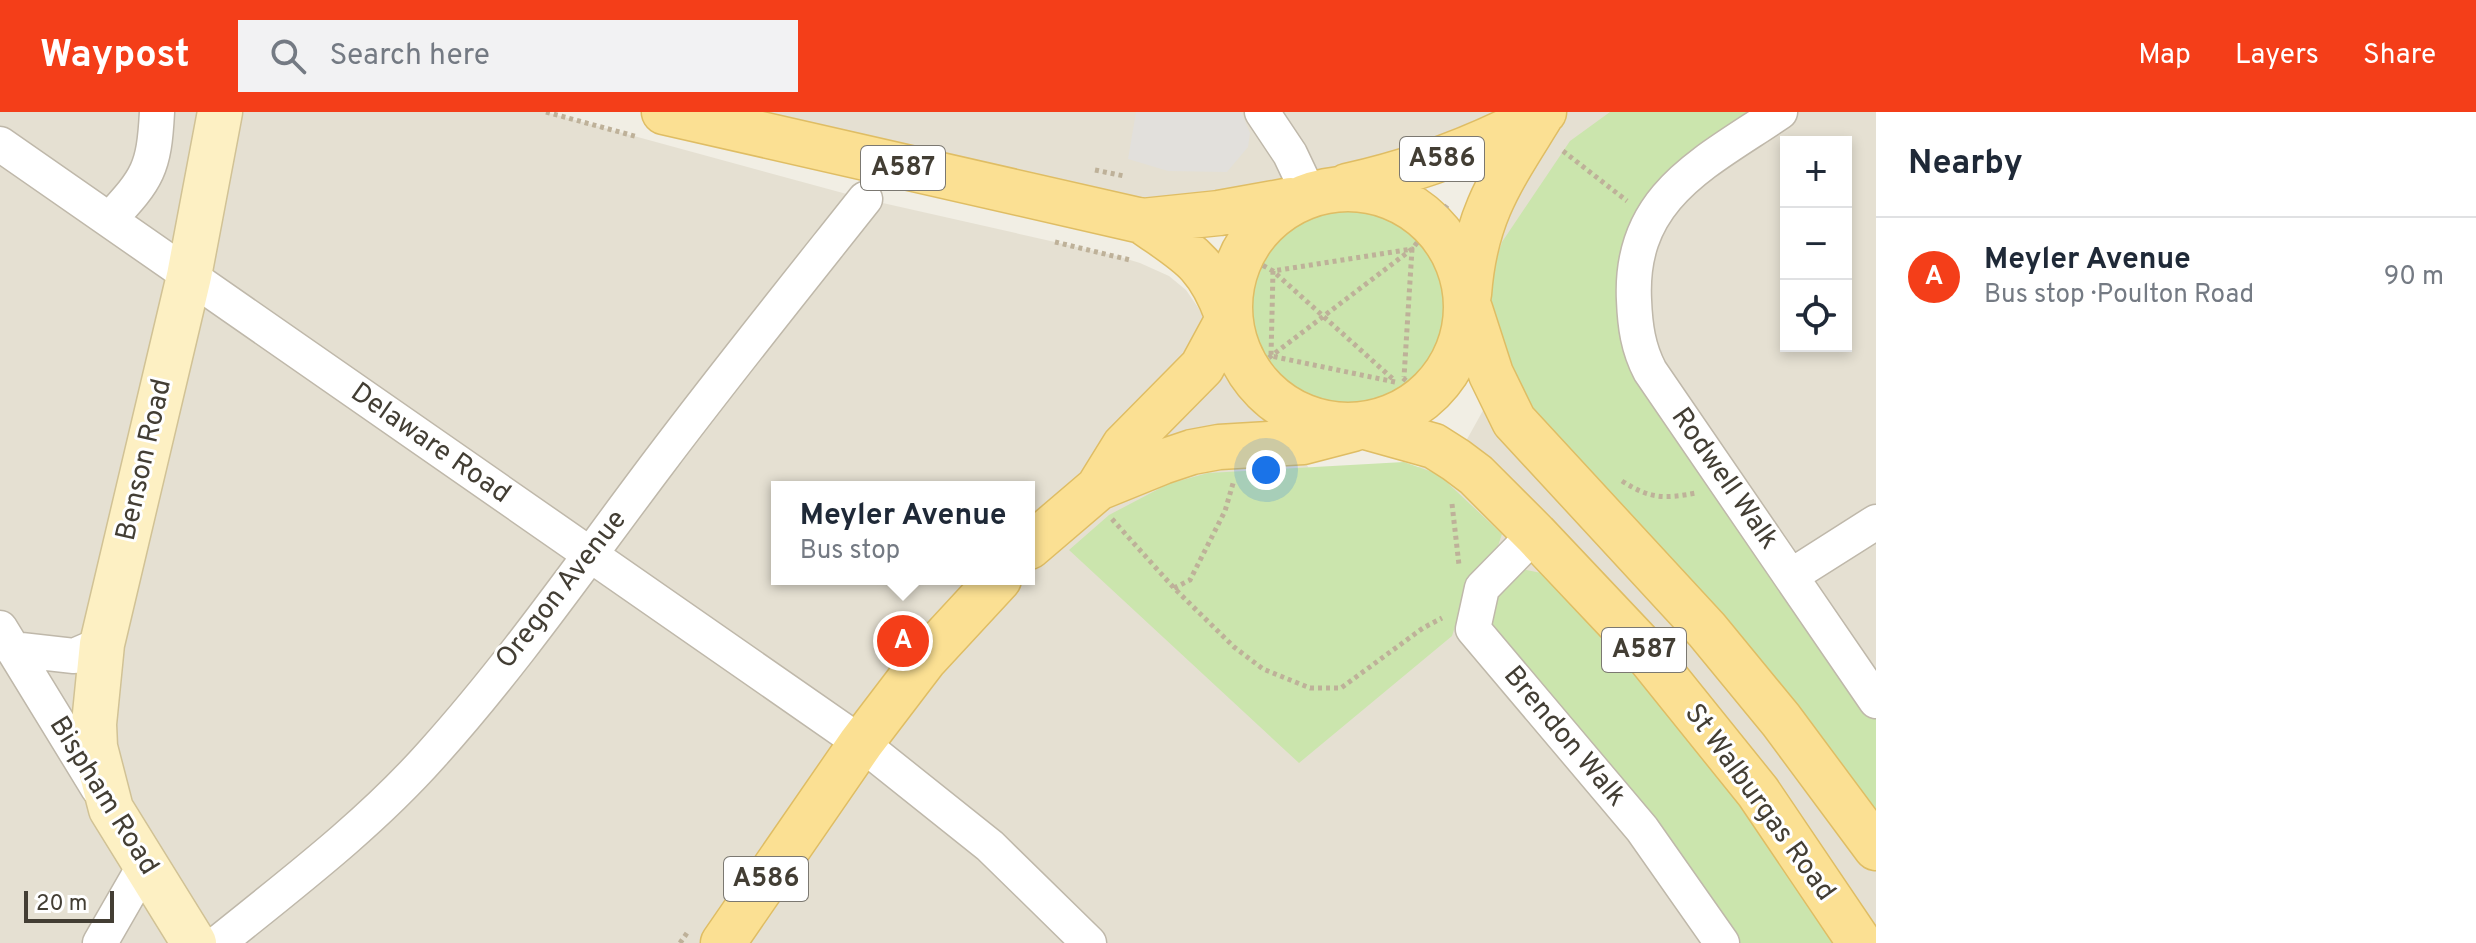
<!DOCTYPE html>
<html lang="en">
<head>
<meta charset="utf-8">
<style>
  body { margin:0; font-family:Overpass,sans-serif; background:#f2f2f3; color:#1f2937 }
  .controls { position:absolute; right:24px; top:24px; display:grid; overflow:hidden; border-radius:0px; box-shadow:0 4px 12px #0003 }
  .controls button { width:72px; height:72px; display:grid; place-items:center; padding:0; border:0; border-bottom:2px solid #e0e1e3; background:#fff; color:#1f2937; font:40px sans-serif }
  .scale { position:absolute; left:24px; bottom:20px; width:90px; box-sizing:border-box; padding-left:8px; border:4px solid #433e34; border-top:0; font-size:22px; line-height:28px; white-space:nowrap; color:#433e34; -webkit-text-stroke:6px #fff; paint-order:stroke }
  .you { position:absolute; left:1266px; top:358px; width:28px; height:28px; margin:-20px; border:6px solid #fff; border-radius:50%; background:#1a73e8; box-shadow:0 0 0 12px #1a73e833 }
  .badge { display:grid; place-items:center; width:52px; height:52px; border-radius:50%; background:#f43e19; color:#fff; font-size:26px; font-weight:700 }
  .pin { position:absolute; translate:-50% -50%; border:4px solid #fff; box-shadow:0 2px 8px #0006 }
  .popup { position:absolute; left:771px; top:369px; width:264px; height:104px; box-sizing:border-box; display:grid; place-content:center; border-radius:0px; background:#fff; filter:drop-shadow(0 2px 6px #0005); font-size:26px; white-space:nowrap; color:#747a83 }
  .popup b { font-size:30px; color:#1f2937 }
  .popup::after { content:''; position:absolute; left:50%; top:100%; margin-left:-16px; border:16px solid transparent; border-top-color:#fff }
  .list { margin:0; padding:0; list-style:none }
  h2 { display:flex; justify-content:space-between; align-items:center; height:104px; margin:0; padding:0 32px; font-size:34px }
  h2 small { font-size:26px; font-weight:400; color:#747a83 }
  .list li { display:grid; grid-template-columns:52px 1fr auto; gap:24px; align-items:center; box-sizing:border-box; height:120px; padding:0 32px; border-top:2px solid #e0e1e3 }
  .list b { display:block; font-size:30px; white-space:nowrap }
  .list p { margin:0; font-size:26px; white-space:nowrap; color:#747a83 }
  .list em { font-size:26px; font-style:normal; color:#747a83 }
  .icon { flex:none; width:44px; height:44px; fill:none; stroke:currentColor; stroke-width:2; stroke-linecap:round; stroke-linejoin:round }
  .map { position:relative; flex:none; width:1876px; height:831px; overflow:hidden }
  header { display:flex; align-items:center; gap:48px; box-sizing:border-box; height:112px; padding:0 40px; background:#f43e19; color:#fff }
  header strong { font-size:38px }
  nav { display:flex; gap:44px; margin-inline-start:auto; font-size:28px }
  .search { width:560px; height:72px; background:#f2f2f3; display:flex; align-items:center; gap:20px; box-sizing:border-box; padding:0 28px; border-radius:0px; color:#747a83; font-size:30px }
  main { display:flex }
  aside { flex:1; background:#fff }
  .map>svg:first-child { display:block }
  .residential { fill:#e5e0d2; fill-rule:evenodd }
  .green { fill:#cbe5ad }
  .parking { fill:#e2e0dc }
  .lines { fill:none; stroke-linecap:round; stroke-linejoin:round }
  .minor-casing { stroke:#bfb8aa; stroke-width:37 }
  .secondary-casing { stroke:#d1c295; stroke-width:47 }
  .primary-casing { stroke:#dfbd64; stroke-width:47 }
  .path { stroke:#beb199; stroke-width:5; stroke-dasharray:4 4; stroke-linecap:butt }
  .minor { stroke:#fff; stroke-width:34 }
  .secondary { stroke:#fdf0c3; stroke-width:44 }
  .primary { stroke:#fbe093; stroke-width:44 }
  .labels { text-anchor:middle; dominant-baseline:central; stroke-width:6; stroke-linejoin:round; paint-order:stroke }
  .shield { fill:#fff; stroke:#7b7871; stroke-width:2 }
  .shield-label { font-size:26px; font-weight:bold; fill:#433e34 }
  .street-label { font-size:28px; fill:#433e34; stroke:#fff }
</style>
</head>
<body>
<header>
<strong>Waypost</strong>
<div class="search"><svg class="icon" aria-label="search" viewBox="0 0 24 24"><circle cx="10" cy="10" r="6"/><path d="M15 15l6 6"/></svg>Search here</div>
<nav><a>Map</a><a>Layers</a><a>Share</a></nav>
</header>
<main>
<div class="map">
<svg width="1876" height="831" viewBox="0 0 1876 831">
  <rect width="100%" height="100%" fill="#f1eee4"/>
  <path class="residential" d="M0,0H546L865,87L1117,144L1140,151L1169,164L1186,178L1313,362L1409,357L1456,347L1505,259L1485,147L1541,3L1337,76L1219,101L765,23L771,0H1876V831H0ZM1786,30H1846V234H1786ZM777,375H1029V467H777Z"/>
  <path class="green" d="M1610,0H1780L1660,90L1640,240L1876,592V736L1525,322L1479,203L1502,130L1570,29Z
    M1249 194a100 100 0 1 1 200 0a100 100 0 1 1-200 0Z
    M1404,350L1438,362L1502,422L1495,443L1461,496L1452,524L1299,651L1069,438L1109,403L1168,372L1208,361Z
    M1522,457L1546,462L1649,576L1750,699L1839,831H1722L1493,518L1488,493Z"/>
  <path class="parking" d="M1136,0H1241L1250,21L1248,35L1227,60L1168,59L1128,47Z"/>
  <g class="lines">
    <defs>
      <path id="minor" d="M1262,0L1290,42L1308,80
        M1780,0C1705,51 1629,84 1634,188C1635,214 1638,236 1650,259L1876,589
        M0,32L861,631L990,734L1089,831
        M110,107C148,66 154,57 157,0
        M1535,422L1482,476L1473,517L1642,717L1722,831
        M1791,464L1876,410
        M0,516L98,676
        M12,537L74,544L102,532
        M100,831L146,751
        M218,831C291,772 369,713 432,642C514,551 585,448 659,350C726,261 796,174 865,87"/>
      <path id="secondary" d="M194,831L111,697L95,635L94,612L102,532L189,164L220,0"/>
      <path id="primary" d="M664,0L1142,109L1219,101L1291,88
        M1347,74C1415,59 1482,34 1544,0
        M1230 195a118 118 0 1 1 236 0a118 118 0 1 1-236 0Z
        M1142,109C1187,141 1207,148 1227,203
        M1469,182C1475,102 1502,67 1542,2
        M1470,197L1491,262L1514,309L1707,518L1781,608L1876,736
        M1366,315L1434,334L1456,348L1476,363L1535,422L1638,531L1758,680L1860,831
        M1098,376L1124,334L1202,255L1228,207
        M1029,435L1098,376L1162,350L1192,340L1219,335L1303,330L1353,317
        M723,831L861,631L925,547L999,467"/>
    </defs>
    <use href="#minor" class="minor-casing"/>
    <use href="#secondary" class="secondary-casing"/>
    <use href="#primary" class="primary-casing"/>
    <path class="path" d="M546,0L638,25
      M1563,39L1627,89
      M1095,58L1124,64
      M1055,130L1130,148
      M1235,138L1273,159L1394,268
      M1403,266L1437,295
      M1237,270L1412,137L1449,91
      M1395,270L1271,244L1273,159L1412,137L1404,265
      M1622,369C1650,387 1664,387 1696,381
      M1452,392L1459,453
      M1112,407L1174,476L1234,535L1263,557L1310,576H1341L1423,516L1442,506
      M1174,476L1190,468L1225,399L1234,368
      M680,831L687,821"/>
    <use href="#minor" class="minor"/>
    <use href="#secondary" class="secondary"/>
    <use href="#primary" class="primary"/>
  </g>
  <g class="labels">
    <g class="shield">
      <rect x="1400" y="25" width="84" height="44" rx="6"/>
      <rect x="861" y="34" width="84" height="44" rx="6"/>
      <rect x="1602" y="516" width="84" height="44" rx="6"/>
      <rect x="724" y="745" width="84" height="44" rx="6"/>
    </g>
    <g class="shield-label">
      <text x="1442" y="47">A586</text>
      <text x="903" y="56">A587</text>
      <text x="1644" y="538">A587</text>
      <text x="766" y="767">A586</text>
    </g>
    <g class="street-label">
      <text transform="translate(430 332) rotate(35)">Delaware Road</text>
      <text transform="translate(145 348) rotate(-77)">Benson Road</text>
      <text transform="translate(1724 367) rotate(55)">Rodwell Walk</text>
      <text transform="translate(562 478) rotate(-52)">Oregon Avenue</text>
      <text transform="translate(1564 625) rotate(50)">Brendon Walk</text>
      <text transform="translate(103 684) rotate(58)">Bispham Road</text>
      <text transform="translate(1759 691) rotate(54)">St Walburgas Road</text>
    </g>
  </g>
</svg>
<div class="controls">
<button>+</button>
<button>−</button>
<button><svg class="icon" aria-label="locate" viewBox="0 0 24 24"><circle cx="12" cy="12" r="6"/><path d="M12 2v4M12 18v4M2 12h4M18 12h4"/></svg></button>
</div>
<div class="scale">20 m</div>
<div class="you"></div>
<div class="pin badge" style="left:903px;top:529px">A</div>
<div class="popup"><b>Meyler Avenue</b>Bus stop</div>
</div>
<aside>
<h2>Nearby<small></small></h2>
<ul class="list">
<li><span class="badge">A</span><div><b>Meyler Avenue</b><p>Bus stop · Poulton Road</p></div><em>90 m</em></li>
</ul>
</aside>
</main>
</body>
</html>
